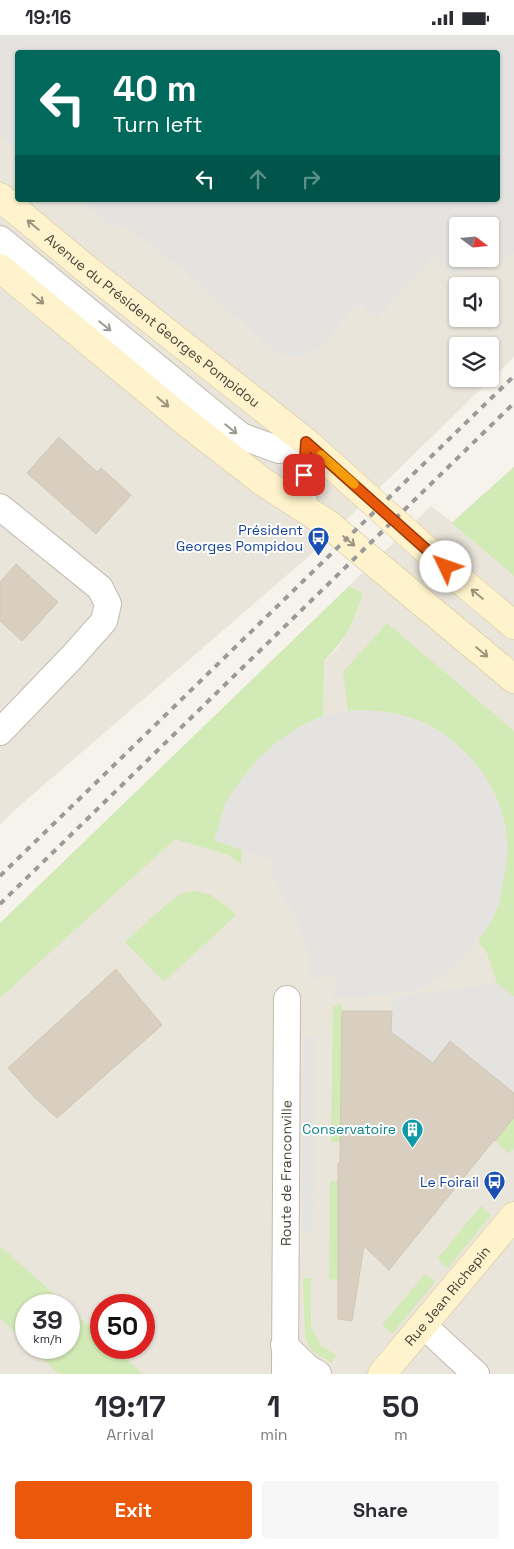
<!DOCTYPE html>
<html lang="en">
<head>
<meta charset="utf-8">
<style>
	body { margin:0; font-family:"Space Grotesk",sans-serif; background:#f7f7f7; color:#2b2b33; height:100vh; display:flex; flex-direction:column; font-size:19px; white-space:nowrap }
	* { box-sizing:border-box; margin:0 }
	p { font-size:16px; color:#7c7c81 }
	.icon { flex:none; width:28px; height:28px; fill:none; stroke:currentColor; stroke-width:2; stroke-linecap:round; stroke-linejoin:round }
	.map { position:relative; height:1339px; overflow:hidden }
	.details { display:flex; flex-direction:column; background:#fff; flex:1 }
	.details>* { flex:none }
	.guide { position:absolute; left:15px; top:15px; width:485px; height:152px; border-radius:5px; box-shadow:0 1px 4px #0004; background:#00695c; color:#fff; overflow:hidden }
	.needle { width:32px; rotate:106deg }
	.buttons { position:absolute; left:449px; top:182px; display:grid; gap:10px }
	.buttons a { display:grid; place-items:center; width:50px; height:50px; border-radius:5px; background:#fff; box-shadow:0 1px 4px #0004; font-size:25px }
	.speed { position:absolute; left:15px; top:1259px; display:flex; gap:10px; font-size:25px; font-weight:700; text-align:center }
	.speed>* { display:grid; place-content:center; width:65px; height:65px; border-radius:50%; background:#fff; box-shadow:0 1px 4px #0004; line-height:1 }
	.speed small { font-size:12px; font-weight:400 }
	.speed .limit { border:8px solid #d22; background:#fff; color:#111 }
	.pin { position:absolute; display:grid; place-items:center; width:42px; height:42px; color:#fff; margin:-21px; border-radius:10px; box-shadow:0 2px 8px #0006 }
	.me { position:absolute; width:55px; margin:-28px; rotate:312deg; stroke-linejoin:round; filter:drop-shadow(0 0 4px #0008) }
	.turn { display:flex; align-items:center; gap:18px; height:105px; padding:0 15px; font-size:22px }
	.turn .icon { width:65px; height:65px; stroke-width:2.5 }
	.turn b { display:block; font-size:35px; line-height:42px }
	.lanes { display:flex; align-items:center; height:48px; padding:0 15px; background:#0003; justify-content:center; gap:25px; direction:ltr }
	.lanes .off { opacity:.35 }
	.eta { display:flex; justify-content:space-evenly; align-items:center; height:85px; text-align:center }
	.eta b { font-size:30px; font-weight:700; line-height:35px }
	.button { display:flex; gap:10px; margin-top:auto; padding:10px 15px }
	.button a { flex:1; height:58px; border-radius:5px; background:#ea580c; color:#fff; font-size:20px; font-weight:700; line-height:58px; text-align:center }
	.button a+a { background:#f7f7f7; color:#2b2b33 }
	.status { display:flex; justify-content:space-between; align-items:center; height:35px; padding:0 25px; background:#fff; direction:ltr }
	.status svg { height:14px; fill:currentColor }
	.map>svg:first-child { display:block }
	.residential { fill:#eae5da; fill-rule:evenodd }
	.green { fill:#d2eab5 }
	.parking { fill:#e5e3e0; fill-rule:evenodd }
	.building { fill:#d8cfc1; stroke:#d3c7b4 }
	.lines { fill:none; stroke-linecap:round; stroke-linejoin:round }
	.street-casing { stroke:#c2bbae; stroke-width:28 }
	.secondary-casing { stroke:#d6c79b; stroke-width:29 }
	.street { stroke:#fff; stroke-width:26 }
	.secondary { stroke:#fff3cd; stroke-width:28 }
	.rail { stroke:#9a9a9a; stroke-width:4; stroke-dasharray:6 6; stroke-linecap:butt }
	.oneway { stroke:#9c937c }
	.oneway2 { stroke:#9c9892 }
	.route-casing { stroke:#983908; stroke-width:12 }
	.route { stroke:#ea580c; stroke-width:9 }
	.slow { stroke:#f59e0b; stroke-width:9 }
	.labels { text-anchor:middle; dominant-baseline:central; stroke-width:4; stroke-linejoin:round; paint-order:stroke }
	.street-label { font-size:14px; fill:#4b4439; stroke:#fff }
	.transit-label { font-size:14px; fill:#164399; stroke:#fff; text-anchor:end }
	.culture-label { font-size:14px; fill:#0d838f; stroke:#fff; text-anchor:end }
</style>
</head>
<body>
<div class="status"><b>19:16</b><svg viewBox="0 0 49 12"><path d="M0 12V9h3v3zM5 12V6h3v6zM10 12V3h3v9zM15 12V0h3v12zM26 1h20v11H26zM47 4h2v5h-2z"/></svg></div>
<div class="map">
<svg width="514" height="1339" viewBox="0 0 514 1339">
	<rect width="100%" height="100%" fill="#f6f3ec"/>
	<g class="residential">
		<path d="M0,0H514V322L308,522L16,774L0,790ZM18,18H498V165H18ZM458,191H490V224H458ZM458,251H490V284H458ZM458,311H490V344H458Z"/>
		<path d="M514,432V1339H0V937L337,614L346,599L357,578L363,558L349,551L431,471L452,487ZM26,1270H69V1312H26ZM101,1270H144V1312H101Z"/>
	</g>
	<g class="green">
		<path d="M514,432V541L452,488Z"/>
		<path d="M349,551L363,558C355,586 345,605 324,626L323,681C285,697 256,722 233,756L242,814L241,829L228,820L175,804L0,963V888Z"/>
		<path d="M387,588L514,696V962L497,948L487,918L478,906C496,882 499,869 503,840C505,832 507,825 507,817C510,768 477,719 436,694C410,678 378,674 348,676L343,637Z"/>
		<path d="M196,856L211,860L234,877L236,880L164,947L125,907L160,875L182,858Z"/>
		<path d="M342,969L340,1097L346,1107H331L333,971Z"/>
		<path d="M514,1082V1113L509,1119L495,1106Z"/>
		<path d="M330,1146H338V1245L329,1244Z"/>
		<path d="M481,1171L491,1180L448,1233L437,1224Z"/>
		<path d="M0,1211L66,1270H26V1308L0,1283Z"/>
		<path d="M425,1239L435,1247L392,1299L382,1290Z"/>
		<path d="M303,1243H311V1293L321,1311L336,1320L331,1328L311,1315L305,1302Z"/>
		<path d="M69,1273L101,1302V1312L113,1313L143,1339H59L31,1313L69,1312Z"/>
	</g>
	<g class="parking">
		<path d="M0,0H514V218L487,232L452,239L434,220L377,283L359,267L321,312L305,320L293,322L275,317L184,236L129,193L107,188L79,165H498V18H18L17,115L0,100ZM458,191H490V224H458Z"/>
		<path d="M360,675L387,677L425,689L447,702L467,720L484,740L501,775L506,804V831L499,870L487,893L457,929L443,940L419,954L406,957L365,962H333L337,940L311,944L305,907L296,883L274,846L271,825L214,805L226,767L233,756L257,725L277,707L297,693L323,681Z"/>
		<path d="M497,948L514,962V1058L451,1007L433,1028L391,997L393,962Z"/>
		<path d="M304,1003H315L313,1197H302Z"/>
	</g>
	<g class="building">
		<path d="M59,402L97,437L101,433L131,460L96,499L27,438Z"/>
		<path d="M16,529L58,567L22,606L0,586V547Z"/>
		<path d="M116,934L162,990L57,1083L35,1063L8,1033Z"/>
		<path d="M342,976H392L391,997L433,1028L450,1006L514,1058V1082L495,1106L494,1105L389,1235L364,1211L352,1286L338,1284V1128H340Z"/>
	</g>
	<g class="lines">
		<defs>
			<g id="street">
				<path d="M0,204L241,401L279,415L306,407L303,473"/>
				<path d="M0,472L100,553L108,569L104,586L73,621L0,697"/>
				<path d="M423,1290L476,1339"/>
				<path d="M284,1310L308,1333L318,1339"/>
				<path id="s1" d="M285,1339L287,964"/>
			</g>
			<g id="secondary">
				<path id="s2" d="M0,162L84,232L306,407L459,544L514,590"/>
				<path d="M0,233L187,388L249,436L263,447L328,489L514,644"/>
				<path id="s3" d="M382,1339L514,1181"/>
			</g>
		</defs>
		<use href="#street" class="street-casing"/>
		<use href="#secondary" class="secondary-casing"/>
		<use href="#street" class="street"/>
		<use href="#secondary" class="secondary"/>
		<g class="rail">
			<path d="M0,841L514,341"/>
			<path d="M0,869L514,368"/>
		</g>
	</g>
	<defs><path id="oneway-shaft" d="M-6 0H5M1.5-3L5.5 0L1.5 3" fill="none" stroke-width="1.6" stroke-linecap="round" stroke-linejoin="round" transform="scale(1.25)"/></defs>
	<g class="oneway">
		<use href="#oneway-shaft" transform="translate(33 190) rotate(-140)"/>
		<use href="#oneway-shaft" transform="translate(38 264) rotate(40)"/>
		<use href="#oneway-shaft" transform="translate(163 367) rotate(40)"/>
		<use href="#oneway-shaft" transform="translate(349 506) rotate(40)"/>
		<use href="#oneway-shaft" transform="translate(477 559) rotate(-140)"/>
		<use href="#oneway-shaft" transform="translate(482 617) rotate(40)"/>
	</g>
	<g class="oneway2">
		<use href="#oneway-shaft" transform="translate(105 291) rotate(39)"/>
		<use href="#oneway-shaft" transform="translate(231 394) rotate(39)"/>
	</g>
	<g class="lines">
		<defs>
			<path id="route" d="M304,440L306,407L446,532"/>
		</defs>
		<use href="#route" class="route-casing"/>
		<use href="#route" class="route"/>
		<path class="slow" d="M321,420L354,449"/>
	</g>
	<defs>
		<symbol id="bus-pin" viewBox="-11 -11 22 30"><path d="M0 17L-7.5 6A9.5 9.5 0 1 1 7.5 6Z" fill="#1a4fb4" stroke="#fff"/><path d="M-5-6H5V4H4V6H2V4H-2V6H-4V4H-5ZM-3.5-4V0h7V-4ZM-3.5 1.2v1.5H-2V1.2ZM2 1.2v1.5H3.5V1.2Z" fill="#fff"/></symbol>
		<symbol id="building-pin" viewBox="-11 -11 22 30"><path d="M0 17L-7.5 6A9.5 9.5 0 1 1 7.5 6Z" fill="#0f9aa8" stroke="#fff"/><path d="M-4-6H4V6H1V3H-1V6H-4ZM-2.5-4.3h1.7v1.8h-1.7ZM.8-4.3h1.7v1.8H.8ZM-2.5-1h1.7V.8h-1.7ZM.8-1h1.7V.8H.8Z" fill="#fff"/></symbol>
	</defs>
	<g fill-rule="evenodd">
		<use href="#bus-pin" x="306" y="490" width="25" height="34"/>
		<use href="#building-pin" x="400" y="1082" width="25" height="34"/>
		<use href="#bus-pin" x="482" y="1134" width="25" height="34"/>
	</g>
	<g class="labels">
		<g class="street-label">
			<text stroke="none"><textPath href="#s2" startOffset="196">Avenue du Président Georges Pompidou</textPath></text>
			<text stroke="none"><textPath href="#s1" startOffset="201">Route de Franconville</textPath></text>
			<text stroke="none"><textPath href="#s3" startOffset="102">Rue Jean Richepin</textPath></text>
		</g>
		<g class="transit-label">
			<text x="303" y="495">Président<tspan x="303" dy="16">Georges Pompidou</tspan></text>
			<text x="479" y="1147">Le Foirail</text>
		</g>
		<g class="culture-label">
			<text x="396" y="1094">Conservatoire</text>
		</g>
	</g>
</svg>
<div class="buttons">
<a><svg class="needle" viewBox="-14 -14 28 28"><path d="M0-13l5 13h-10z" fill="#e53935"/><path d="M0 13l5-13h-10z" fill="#7c7c81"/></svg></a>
<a><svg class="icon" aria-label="sound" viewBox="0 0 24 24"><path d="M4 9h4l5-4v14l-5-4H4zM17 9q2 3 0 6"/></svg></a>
<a><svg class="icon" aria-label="layers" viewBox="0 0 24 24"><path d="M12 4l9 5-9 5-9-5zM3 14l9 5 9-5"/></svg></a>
</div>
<div class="speed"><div>39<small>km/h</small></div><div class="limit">50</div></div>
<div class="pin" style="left:304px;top:440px;background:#d93025"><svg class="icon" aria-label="arrive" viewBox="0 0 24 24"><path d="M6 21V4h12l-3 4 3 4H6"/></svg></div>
<svg class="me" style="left:446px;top:532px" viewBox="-20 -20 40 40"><circle r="19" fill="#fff"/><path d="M0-13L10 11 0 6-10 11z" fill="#ea580c"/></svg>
<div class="guide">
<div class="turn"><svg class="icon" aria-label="left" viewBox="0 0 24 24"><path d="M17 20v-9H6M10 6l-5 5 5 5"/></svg><div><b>40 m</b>Turn left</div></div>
<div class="lanes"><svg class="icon" aria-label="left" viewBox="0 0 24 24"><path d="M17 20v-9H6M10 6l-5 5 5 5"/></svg><svg class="icon off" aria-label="ahead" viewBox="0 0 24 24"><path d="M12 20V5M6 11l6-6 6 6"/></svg><svg class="icon off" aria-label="right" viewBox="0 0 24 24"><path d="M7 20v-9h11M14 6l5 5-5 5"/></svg></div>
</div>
</div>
<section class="details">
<div class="eta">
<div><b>19:17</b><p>Arrival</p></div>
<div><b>1</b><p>min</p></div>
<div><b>50</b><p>m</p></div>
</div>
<div class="button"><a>Exit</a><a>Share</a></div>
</section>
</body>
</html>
